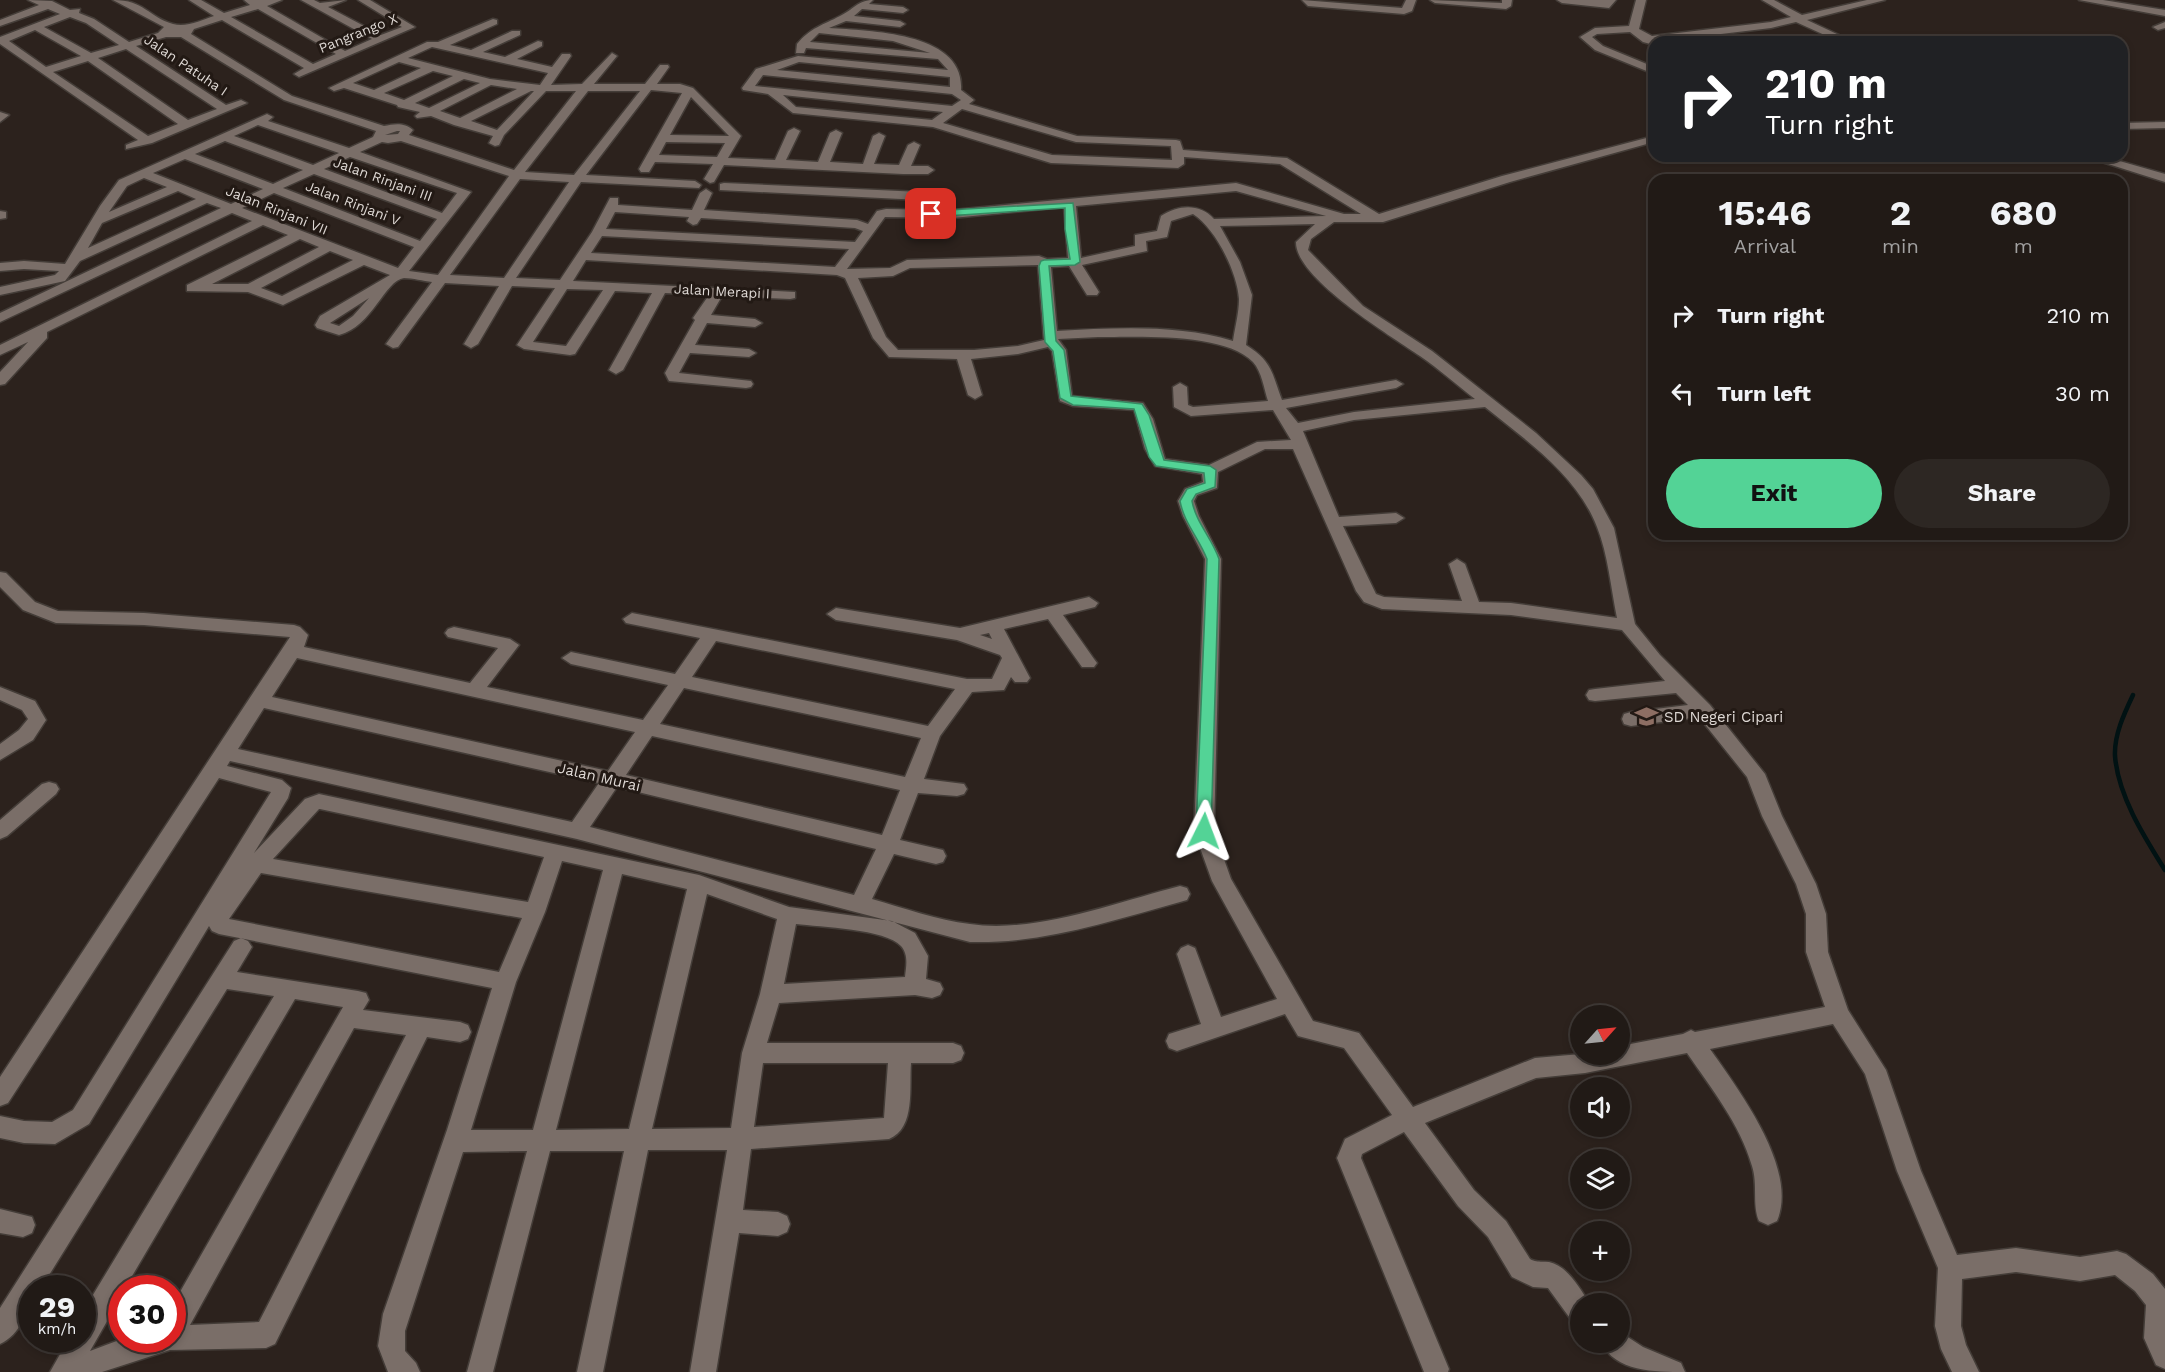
<!DOCTYPE html>
<html lang="en">
<head>
<meta charset="utf-8">
<style>
	body { margin:0; font-family:"Work Sans",sans-serif; background:#2d2723; color:#f1f3f6; height:100vh; display:flex; flex-direction:column; font-size:22px; white-space:nowrap }
	* { box-sizing:border-box; margin:0 }
	p { font-size:20px; color:#a2a1a1 }
	.icon { flex:none; width:33px; height:33px; fill:none; stroke:currentColor; stroke-width:2; stroke-linecap:round; stroke-linejoin:round }
	.map { position:relative; flex:1; overflow:hidden }
	.details { position:absolute; left:1648px; top:174px; width:480px; height:366px; display:flex; flex-direction:column; background:#211a16; border-radius:18px; box-shadow:0 3px 9px #0003,0 0 0 2px #3e3835 }
	.details>* { flex:none }
	.hud { position:absolute; left:1648px; top:36px; width:480px; height:126px; border-radius:18px; box-shadow:0 3px 9px #0003,0 0 0 2px #3e3835; background:#202124; color:#fff; overflow:hidden }
	.needle { width:39px; rotate:63deg }
	.controls { position:absolute; left:1570px; top:1005px; display:grid; gap:12px }
	.controls a { display:grid; place-items:center; width:60px; height:60px; border-radius:50%; background:#211a16; box-shadow:0 3px 9px #0003,0 0 0 2px #3e3835; font-size:30px }
	.speed { position:absolute; left:18px; top:1275px; display:flex; gap:12px; font-size:30px; font-weight:700; text-align:center }
	.speed>* { display:grid; place-content:center; width:78px; height:78px; border-radius:50%; background:#211a16; box-shadow:0 3px 9px #0003,0 0 0 2px #3e3835; line-height:1 }
	.speed small { font-size:15px; font-weight:400 }
	.speed .limit { border:9px solid #d22; background:#fff; color:#111 }
	.pin { position:absolute; display:grid; place-items:center; width:51px; height:51px; color:#fff; margin:-26px; border-radius:12px; box-shadow:0 3px 9px #0006 }
	.me { position:absolute; width:66px; margin:-33px; rotate:3deg; stroke-linejoin:round; filter:drop-shadow(0 0 4px #0008) }
	.turn { display:flex; align-items:center; gap:21px; height:126px; padding:0 18px; font-size:27px }
	.turn .icon { width:78px; height:78px; stroke-width:2.5 }
	.turn b { display:block; font-size:42px; line-height:51px }
	.eta { display:flex; justify-content:space-evenly; align-items:center; height:102px; text-align:center }
	.eta b { font-size:36px; font-weight:700; line-height:42px }
	.action { display:flex; gap:12px; margin-top:auto; padding:12px 18px }
	.action a { flex:1; height:69px; border-radius:36px; background:#53d396; color:#111; font-size:24px; font-weight:700; line-height:69px; text-align:center }
	.action a+a { background:#2d2723; color:#f1f3f6 }
	ul { padding:0; list-style:none }
	li { display:flex; align-items:center; gap:18px; height:78px; padding:0 18px }
	li div { flex:1 }
	li b { display:block; font-size:22px }
	li em { font-style:normal }
	.map>svg:first-child { display:block }
	.lines { fill:none; stroke-linecap:round; stroke-linejoin:round }
	.stream { stroke:#011213; stroke-width:4.5 }
	.minor-casing { stroke:#443d38; stroke-width:3 }
	.minor { fill:#7a6e68; fill-rule:evenodd }
	.route { fill:#53d396; stroke:#368962; stroke-width:1.5 }
	.labels { text-anchor:middle; dominant-baseline:central; stroke-width:6; stroke-linejoin:round; paint-order:stroke }
	.far-street-label { font-size:14px; fill:#ded8d4; stroke:#221914 }
	.poi-label { font-size:15px; fill:#ded8d4; stroke:#221914; text-anchor:start }
	.street-label { font-size:15px; fill:#ded8d4; stroke:#221914 }
</style>
</head>
<body>
<div class="map">
<svg width="2165" height="1372" viewBox="0 0 2165 1372">
	<rect width="100%" height="100%" fill="#2c221d"/>
	<g class="lines">
		<path class="stream" d="M2133,695C2124,714 2114,735 2115,756C2118,796 2145,838 2165,870"/>
		<defs>
			<g id="minor">
				<path d="M28,0L52,1L70,10L80,9L79,13L94,19L129,42L158,33L164,27L113,0C145,0 148,17 173,24C186,28 202,20 214,16L189,0H201L224,13L250,5L244,0H282L267,6L345,51L372,39L301,0H314L320,3L346,0L328,7L381,35L402,27L358,0H370L415,27L299,77L294,74L304,68L222,20L194,29L191,34L292,96L384,126C394,124 404,122 413,130L409,135L514,170L576,91H546L504,135L499,145L495,146L489,143L493,136L454,125L431,116L417,118L415,116L420,112L398,107L397,105L344,88L334,91L329,88L427,42H438L493,19L497,20V24L450,45L471,50L512,31H520V35L483,52L505,57L538,41L542,42V46L517,59L552,67L562,54H570L571,56L551,85L582,84L612,53L617,56L594,84H645L660,65H668L669,67L657,84H680L693,88L741,136L728,158L775,160L788,131L794,128L800,131L786,160L818,162L830,133L836,130L842,133L830,162L863,164L873,136L879,133L885,136L874,164L899,165L908,145L914,142L920,145L911,166H928L934,170L928,174H903L724,165L714,182L710,183L704,179L713,164L655,162L649,172H641L639,169L682,93L651,90L586,175L695,181L701,185L699,188L581,182L516,278L560,280L592,232L610,198H618V205L692,210L700,193L706,189L712,193L704,210L857,220L868,224L877,211L886,209L953,210L1236,183L1344,214H1361L1280,164L1184,157V164L1178,168L1051,163L933,127L793,113L768,94L743,90L742,88L756,69L798,56L948,70L938,59L806,48L804,53H796L797,44C810,28 823,25 840,16C853,10 858,0 873,0L869,4L903,7L908,10L903,13L862,9L854,16L900,21L905,24L900,27L846,21L829,28C870,31 965,32 961,90L974,100L969,104L1077,136L1176,140L1180,141L1183,150L1287,158L1379,214L1502,176L1654,136V142L1510,182L1383,222H1334L1311,239L1308,250L1363,306L1432,351L1536,433L1581,475L1593,489L1614,528L1635,624L1660,655L1710,705L1765,774L1782,816L1816,884L1826,914L1828,952L1848,1010L1886,1070L1921,1171L1957,1255L2016,1248L2080,1257L2117,1251L2126,1254L2153,1274L2165,1289V1369L2156,1365L2144,1338L2146,1305L2135,1291L2115,1275L2080,1281L2016,1272L1962,1279L1961,1326L1966,1345L1979,1372H1952L1941,1349L1935,1326L1938,1268L1897,1171L1865,1074L1833,1024L1710,1049C1738,1089 1799,1169 1777,1221L1768,1225L1759,1221C1752,1205 1758,1184 1752,1166C1740,1124 1711,1088 1687,1053L1585,1073L1536,1078L1425,1123L1474,1190L1506,1221L1530,1259C1537,1263 1541,1261 1549,1262C1568,1266 1580,1289 1590,1304H1581V1325L1572,1321L1548,1288L1533,1287L1512,1277L1488,1237L1458,1206L1404,1132L1362,1154L1361,1158L1449,1369L1448,1372H1424L1337,1158L1345,1139L1392,1115L1344,1048L1298,1036L1285,1014L1177,1051L1169,1048L1166,1041L1169,1034L1201,1024L1177,954L1181,948L1188,945L1195,948L1221,1017L1277,999L1212,881L1194,831L1205,559L1183,516L1178,501L1185,489L1203,482L1202,474L1155,466L1145,449L1134,410L1073,406L1060,401L1052,351L1048,347L1018,354L971,359L982,395L975,399L968,395L957,359L889,357L873,338L845,278L837,275L586,260L573,281L795,292V298L790,299L722,296L711,315L755,319L762,323L755,327L707,323L695,345L749,349L756,353L749,357L690,353L679,373L751,381L753,384L751,387L746,388L669,381L665,373L695,320L693,318L709,295L665,293L623,370L616,374L609,370L652,293L615,291L575,354L570,355L524,349L517,345L555,288L512,286L478,344L471,348L464,344L499,286L445,283L398,347L393,348L386,344L432,282C423,281 413,278 404,278C385,280 372,327 339,335L317,328L315,325L320,316L390,275L364,265L283,305L248,292L187,291V285L288,235L263,225L47,332V338L5,384L0,385V372L28,342L0,355V345L252,221L232,213L0,322V313L221,208L207,203L80,261L65,281L0,295V287L55,275L59,271L24,269L0,271V263L24,261L65,264L100,206L119,180L267,114L273,117L268,121L349,148L373,137L376,131L284,100L181,37H166L136,46L226,105L241,100L247,103L152,143L126,149V145L138,140L0,44V37L60,14L48,9L0,26V20L39,5ZM258,9L336,54L313,64L231,17ZM70,17L86,23L119,45L91,53L44,27ZM35,30L81,56L46,67L9,41ZM819,33L893,41L930,53L810,42ZM432,47L548,73L540,85L490,79L408,58ZM126,49L217,109L188,120L98,58ZM88,61L178,124L148,136L53,72ZM399,62L421,68L374,90L353,83ZM799,62L950,77V87L777,70ZM433,71L453,76L404,100L384,93ZM763,75L952,94L961,100L952,106L755,86ZM464,79L480,83L429,108L415,103ZM491,85L517,89L460,118L440,111ZM531,91H534L497,130L471,121ZM588,91H640L574,175L525,172ZM783,95L943,112L932,120L796,107ZM691,97L729,136L670,135ZM962,109L1076,142L1171,146L1172,160L1052,155L943,123ZM258,125L339,153L313,165L234,136ZM397,131H400L398,134L385,135ZM225,141L303,170L273,184L195,154ZM401,141L509,176L438,275L409,271L471,192L360,152L382,142L388,143ZM666,142L725,143L717,157L659,155ZM350,157L457,193L442,213L324,169ZM185,159L263,189L231,204L153,173ZM314,174L437,219L420,241L283,188ZM144,178L167,187L109,212L127,186ZM520,179L569,182L504,278L450,275ZM178,191L196,199L88,248L102,223ZM1236,191L1326,216L1214,219C1199,203 1179,205 1161,216L1157,231L1135,235V246L1081,258L1076,206ZM274,193L414,247L398,268L242,208ZM1064,207L1068,258L1047,259L1039,256L907,260L890,268L847,269L885,217L953,218ZM615,212L689,217L687,221L693,225L697,224L701,218L855,228L863,231L855,242L606,229ZM1193,214C1215,228 1237,271 1239,299C1239,313 1235,327 1233,341C1177,324 1114,328 1057,331L1051,267L1069,266L1087,295H1097L1099,292L1082,265L1147,251L1146,241L1167,237L1171,221ZM1315,224L1296,242C1295,278 1391,336 1420,356C1439,369 1457,385 1475,399L1354,412L1298,423L1286,408L1396,388L1403,384L1396,380L1282,400C1272,373 1272,361 1246,345L1252,295L1240,262L1220,226ZM602,236L849,249L835,267L591,253ZM300,239L319,247L248,284H212ZM330,251L353,260L282,296L261,288ZM1038,265L1044,340L1018,346L974,350H898L886,337L858,278L893,276L910,268ZM567,289L603,290L566,346L533,342ZM369,298L353,316L339,326L330,323ZM1098,337C1137,337 1224,332 1253,362C1262,372 1264,389 1268,401L1193,407L1188,405L1187,387L1180,383L1173,387L1174,407L1191,416L1273,410L1291,440L1257,442L1209,465L1165,459L1153,419L1143,403L1072,396L1066,350L1058,339ZM1485,407C1527,441 1577,475 1597,527C1608,554 1611,589 1617,618L1511,603L1479,602L1465,564L1457,559L1449,564L1462,601L1384,597L1376,594L1343,526L1396,523L1404,518L1396,513L1339,517L1303,431L1354,420ZM1265,449H1293L1356,591L1364,602L1382,609L1511,615L1622,630L1665,681L1595,689L1589,690L1586,695L1589,700L1595,701L1676,693L1688,705L1631,712L1624,714L1622,719L1624,724L1631,726L1699,717L1747,777L1762,816L1796,884L1806,914V952L1825,1007L1695,1032L1691,1030L1683,1034L1620,1046V1054H1581L1535,1058L1413,1107L1359,1033L1313,1021L1231,879L1214,831L1221,559L1199,516L1194,501L1197,495L1217,488L1218,472Z"/>
				<path d="M1302,0L1402,8L1406,0H1416L1412,11L1404,14L1308,6Z"/>
				<path d="M1430,0L1502,3V0H1512L1511,6L1506,9L1435,3Z"/>
				<path d="M1557,0H1616L1609,8L1562,3Z"/>
				<path d="M1636,0H1646L1639,29L1652,36L1771,22L1791,17L1762,0H1774L1802,15L1867,0H1885L1807,20L1854,42H1840L1796,22L1771,28L1654,42V45L1643,42L1630,32L1597,34L1592,37L1603,46L1654,67V74L1595,50L1580,37L1595,28L1629,26Z"/>
				<path d="M2079,0H2103L2165,10V16Z"/>
				<path d="M2165,22V28L2158,30L2153,27Z"/>
				<path d="M0,112L9,115L0,122Z"/>
				<path d="M2165,122V128L2122,129V123Z"/>
				<path d="M2083,156H2102L2165,174V182Z"/>
				<path d="M724,183L921,192L927,196L921,200L720,190V184Z"/>
				<path d="M0,211L6,212V218L0,219Z"/>
				<path d="M0,572L6,573L35,602L58,611L144,613L294,625L300,627L308,635L304,647L470,683L498,648L448,637L445,633L448,629L454,627L510,639L519,645L487,687L643,720L668,685L571,664L562,658L571,652L675,674L700,638L626,623L623,619L632,613L967,679H992L1002,658L1000,655L957,640L836,620L827,614L836,608L960,628L1089,597L1098,603L1095,607L1063,615L1094,659L1097,663L1094,667H1082L1048,619L1004,629L1030,678L1027,682H1015L1011,677L1004,690L972,692L940,736L924,779L964,784L967,789L964,794L957,796L918,793L900,840L943,850L946,856L943,862L936,864L894,854L872,899C904,908 937,920 970,924C1035,934 1117,902 1180,886L1187,888L1190,894L1187,900L1180,902C1111,921 1043,944 970,942L577,839L230,761L227,766L282,780L291,788L288,798L254,853L305,799L319,794L699,875L789,907L892,921L915,933L928,956L926,979L940,983L943,989L940,995L932,998L915,995L779,1003L767,1043H953L961,1046L964,1053L961,1060L953,1063H911C909,1087 916,1128 889,1139L751,1149L743,1210L778,1212L787,1216L790,1224L787,1232L778,1236L739,1233L716,1372H690L727,1150H648L603,1372H577L624,1151H550L493,1372H467L527,1151L463,1152L405,1331V1351L416,1363L420,1372H388L378,1346L383,1314L447,1130L492,988L219,934L212,931L209,926L89,1124L55,1144L24,1143L0,1138V1116L24,1121L52,1122L73,1110L271,792L219,778L8,1103L0,1106V1077L290,637L144,625L56,623L23,610L0,587ZM989,633L992,639L980,635ZM716,641L955,689L928,726L692,677ZM297,658L635,732L608,771L272,697ZM684,688L921,738L905,777L660,724ZM264,708L599,783L572,822L238,749ZM652,736L900,790L882,835L626,775ZM617,787L876,849L854,895L590,827ZM319,809H320L544,857L528,902L273,859ZM562,861L603,870L533,1130H471L516,982L545,912ZM261,873L522,918L499,972L229,919ZM622,874L687,889L629,1129L556,1130ZM707,894L777,919L760,994L742,1053L731,1128L652,1129ZM796,924C820,927 886,929 901,946C909,955 906,967 905,977L784,984ZM763,1063H888L884,1118L754,1127Z"/>
				<path d="M0,687L35,701L46,720L33,740L0,760V744L19,730L28,719L22,710L0,700Z"/>
				<path d="M49,782L56,784L59,789L56,794L7,836L0,839V820L42,784Z"/>
				<path d="M241,938L248,941L252,947L237,972L358,991L366,993L369,1000L363,1010L460,1022L468,1025L471,1032L468,1039L460,1042L427,1037L275,1344L266,1348L170,1350L102,1372H50L68,1340H82V1313L274,996L227,989L41,1288H32C32,1308 19,1336 0,1344V1308L234,941ZM295,999L343,1007L172,1306V1340L122,1339L90,1351L122,1295V1288H125ZM354,1028L406,1035L259,1322L190,1325Z"/>
				<path d="M0,1209L32,1217L35,1225L32,1233L23,1237L0,1233Z"/>
				<path d="M1620,1332L1643,1347L1681,1363L1685,1372C1655,1372 1615,1372 1601,1342H1620Z"/>
			</g>
		</defs>
		<use href="#minor" class="minor-casing"/>
		<use href="#minor" class="minor"/>
	</g>
	<path class="route" d="M1073,203L1080,262L1075,265L1049,266L1056,341L1064,350L1071,396L1142,404L1149,415L1164,460L1210,466L1216,470L1215,487L1196,494L1192,501C1196,523 1212,538 1219,559L1211,831L1204,837L1196,831L1207,559C1199,538 1184,523 1180,501L1187,489L1205,483L1204,473L1156,466L1149,457L1134,409L1073,405L1060,398L1053,351L1045,342L1039,266L1041,261L1044,260L1070,259L1065,229V208L931,217L926,214L931,211Z"/>
	<defs>
		<symbol id="school-bare" viewBox="-9 -9 18 18"><path d="M0-5L7-2L0 1L-7-2ZM-4 1L0 2.5L4 1V4Q0 6-4 4Z" fill="#8d6e63" stroke="#221914" stroke-width="2.5" paint-order="stroke"/></symbol>
	</defs>
	<g fill-rule="evenodd">
		<use href="#school-bare" x="1630" y="700" width="33" height="33"/>
	</g>
	<g class="labels">
		<g class="far-street-label">
			<text transform="translate(358 33) rotate(-22)">Pangrango X</text>
			<text transform="translate(186 65) rotate(34)">Jalan Patuha I</text>
			<text transform="translate(383 179) rotate(20)">Jalan Rinjani III</text>
			<text transform="translate(353 203) rotate(21)">Jalan Rinjani V</text>
			<text transform="translate(277 210) rotate(22)">Jalan Rinjani VII</text>
			<text transform="translate(722 291) rotate(3)">Jalan Merapi I</text>
		</g>
		<g class="poi-label">
			<text x="1664" y="717">SD Negeri Cipari</text>
		</g>
		<g class="street-label">
			<text transform="translate(599 777) rotate(13)">Jalan Murai</text>
		</g>
	</g>
</svg>
<div class="controls">
<a><svg class="needle" viewBox="-14 -14 28 28"><path d="M0-13l5 13h-10z" fill="#e53935"/><path d="M0 13l5-13h-10z" fill="#a2a1a1"/></svg></a>
<a><svg class="icon" aria-label="sound" viewBox="0 0 24 24"><path d="M4 9h4l5-4v14l-5-4H4zM17 9q2 3 0 6"/></svg></a>
<a><svg class="icon" aria-label="layers" viewBox="0 0 24 24"><path d="M12 4l9 5-9 5-9-5zM3 14l9 5 9-5"/></svg></a>
<a>+</a>
<a>−</a>
</div>
<div class="speed"><div>29<small>km/h</small></div><div class="limit">30</div></div>
<div class="pin" style="left:931px;top:214px;background:#d93025"><svg class="icon" aria-label="arrive" viewBox="0 0 24 24"><path d="M6 21V4h12l-3 4 3 4H6"/></svg></div>
<svg class="me" style="left:1204px;top:831px" viewBox="-20 -20 40 40"><path d="M0-17L14 15 0 8-14 15z" fill="#53d396" stroke="#fff" stroke-width="4"/></svg>
<div class="hud">
<div class="turn"><svg class="icon" aria-label="right" viewBox="0 0 24 24"><path d="M7 20v-9h11M14 6l5 5-5 5"/></svg><div><b>210 m</b>Turn right</div></div>
</div>
<section class="details">
<div class="eta">
<div><b>15:46</b><p>Arrival</p></div>
<div><b>2</b><p>min</p></div>
<div><b>680</b><p>m</p></div>
</div>
<ul>
<li><svg class="icon" aria-label="right" viewBox="0 0 24 24"><path d="M7 20v-9h11M14 6l5 5-5 5"/></svg><div><b>Turn right</b></div><em>210 m</em></li>
<li><svg class="icon" aria-label="left" viewBox="0 0 24 24"><path d="M17 20v-9H6M10 6l-5 5 5 5"/></svg><div><b>Turn left</b></div><em>30 m</em></li>
</ul>
<div class="action"><a>Exit</a><a>Share</a></div>
</section>
</div>
</body>
</html>
